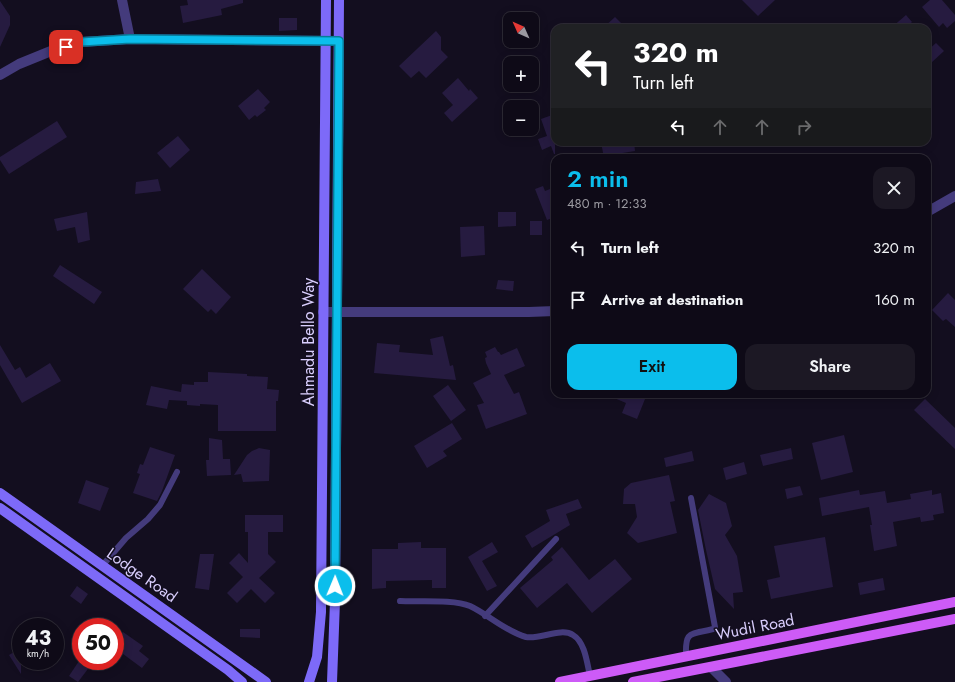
<!DOCTYPE html>
<html lang="en">
<head>
<meta charset="utf-8">
<style>
	body { margin:0; font-family:Jost,sans-serif; background:#1c1824; color:#f1f3f6; height:100vh; display:flex; flex-direction:column; font-size:15px; white-space:nowrap }
	* { box-sizing:border-box; margin:0 }
	p { font-size:13px; color:#9b9aa1 }
	.icon { flex:none; width:22px; height:22px; fill:none; stroke:currentColor; stroke-width:2; stroke-linecap:round; stroke-linejoin:round }
	.map { position:relative; flex:1; overflow:hidden }
	.drawer { position:absolute; left:551px; top:154px; width:380px; height:244px; display:flex; flex-direction:column; background:#0e0a17; border-radius:12px; box-shadow:0 2px 10px #0003,0 0 0 1px #2e2b36 }
	.drawer>* { flex:none }
	.banner { position:absolute; left:551px; top:24px; width:380px; height:122px; border-radius:12px; box-shadow:0 2px 10px #0003,0 0 0 1px #2e2b36; background:#202124; color:#fff; overflow:hidden }
	.needle { width:26px; rotate:315deg }
	.buttons { position:absolute; left:503px; top:12px; display:grid; gap:8px }
	.buttons a { display:grid; place-items:center; width:36px; height:36px; border-radius:8px; background:#0e0a17; box-shadow:0 2px 10px #0003,0 0 0 1px #2e2b36; font-size:20px }
	.speed { position:absolute; left:12px; top:618px; display:flex; gap:8px; font-size:20px; font-weight:700; text-align:center }
	.speed>* { display:grid; place-content:center; width:52px; height:52px; border-radius:50%; background:#0e0a17; box-shadow:0 2px 10px #0003,0 0 0 1px #2e2b36; line-height:1 }
	.speed small { font-size:10px; font-weight:400 }
	.speed .limit { border:6px solid #d22; background:#fff; color:#111 }
	.pin { position:absolute; display:grid; place-items:center; width:34px; height:34px; color:#fff; margin:-17px; border-radius:8px; box-shadow:0 2px 6px #0006 }
	.me { position:absolute; width:44px; margin:-22px; rotate:1deg; stroke-linejoin:round; filter:drop-shadow(0 0 3px #0008) }
	.turn { display:flex; align-items:center; gap:14px; height:84px; padding:0 16px; font-size:18px }
	.turn .icon { width:52px; height:52px; stroke-width:2.5 }
	.turn b { display:block; font-size:28px; line-height:34px }
	.lanes { display:flex; align-items:center; height:38px; padding:0 16px; background:#0003; justify-content:center; gap:20px; direction:ltr }
	.lanes .off { opacity:.35 }
	.round { display:grid; place-items:center; flex:none; width:42px; height:42px; border-radius:12px; background:#1c1824 }
	.summary { display:flex; align-items:center; justify-content:space-between; height:68px; padding:0 16px }
	h1 { font-size:24px; font-weight:600; line-height:30px; color:#0bbeec }
	.primary-button { display:flex; gap:8px; margin-top:auto; padding:8px 16px }
	.primary-button a { flex:1; height:46px; border-radius:12px; background:#0bbeec; color:#111; font-size:16px; font-weight:600; line-height:46px; text-align:center }
	.primary-button a+a { background:#1c1824; color:#f1f3f6 }
	ul { padding:0; list-style:none }
	li { display:flex; align-items:center; gap:12px; height:52px; padding:0 16px }
	li div { flex:1 }
	li b { display:block; font-size:15px }
	li em { font-style:normal }
	.map>svg:first-child { display:block }
	.building { fill:#261b40 }
	.lines { fill:none; stroke-linecap:round; stroke-linejoin:round }
	.lane { stroke:#443b7c; stroke-width:6 }
	.street { stroke:#443b7c; stroke-width:10 }
	.secondary { stroke:#7d6af8; stroke-width:10 }
	.primary { stroke:#cd5bf7; stroke-width:10 }
	.route-casing { stroke:#077c99; stroke-width:10 }
	.route { stroke:#0bbeec; stroke-width:7 }
	.labels { text-anchor:middle; dominant-baseline:central; stroke-width:3; stroke-linejoin:round; paint-order:stroke }
	.street-label { font-size:16px; fill:#d9cefd; stroke:#130e1f }
</style>
</head>
<body>
<div class="map">
<svg width="955" height="682" viewBox="0 0 955 682">
	<rect width="100%" height="100%" fill="#130e1f"/>
	<g class="building">
		<path d="M187,0H243V3L221,9L222,15L183,23L180,6L188,5Z"/>
		<path d="M742,0H775L758,16Z"/>
		<path d="M930,0H942L955,15V21L947,28L943,23L939,27L922,7Z"/>
		<path d="M0,1L10,16V25L0,47Z"/>
		<path d="M906,15L912,22L905,28H891Z"/>
		<path d="M615,17L626,28H603Z"/>
		<path d="M279,18H297V30L279,31Z"/>
		<path d="M436,31L441,37V50L448,57L426,78L419,71L411,78L399,66Z"/>
		<path d="M936,43L944,51L931,63L927,59V51Z"/>
		<path d="M458,78L469,91L470,89L478,98L452,122L444,113L453,105L442,93Z"/>
		<path d="M258,89L270,102L264,108L266,110L257,117L255,115L249,120L238,106Z"/>
		<path d="M555,114V154H554L551,146L542,150L538,139L547,136L541,119Z"/>
		<path d="M57,121L67,137L9,174L0,160V157Z"/>
		<path d="M178,136L190,150L170,168L157,153Z"/>
		<path d="M601,142H634L635,151L616,154V157L604,158Z"/>
		<path d="M158,179L161,191L135,194L136,182Z"/>
		<path d="M543,186L545,191L555,187V210L552,211L555,217L547,220L535,189Z"/>
		<path d="M87,212L90,240L78,243L75,227L57,231L54,219Z"/>
		<path d="M498,212H516V226L498,227Z"/>
		<rect x="530" y="221" width="12" height="14"/>
		<path d="M484,226L485,255L461,257L460,227Z"/>
		<path d="M60,265L102,292L94,304L53,276Z"/>
		<path d="M202,269L231,297L216,314L211,309L208,312L183,289Z"/>
		<path d="M498,280L514,281L513,291L496,289Z"/>
		<path d="M948,293L955,300V327L946,319L943,321L932,310Z"/>
		<path d="M443,336L450,366L453,365L456,380L374,373L377,343L400,345L399,352L433,355L430,339Z"/>
		<path d="M0,345L15,370L20,367L26,378L50,363L61,381L22,403L0,365Z"/>
		<path d="M495,347L498,352H499L501,355L517,348L525,366L504,375L514,394L519,392L527,414L486,429L477,405L484,403L473,383L491,374L486,363L485,358L487,357L485,352Z"/>
		<path d="M208,372L247,374V376L268,377L267,389L279,390L278,401H276V431H218V405L200,404V406L187,405V401L169,400L167,409L146,405L151,386L181,392L182,384L194,385V382H208Z"/>
		<path d="M448,385L466,410L451,421L433,396Z"/>
		<path d="M605,394H647L637,419L622,413L626,403Z"/>
		<path d="M925,399L955,428V449L914,410Z"/>
		<path d="M452,423L462,439L443,451L447,456L427,468L414,446Z"/>
		<path d="M844,435L853,472L821,480L812,443Z"/>
		<path d="M209,438L222,440L223,459H230L231,475L207,476L206,460H209Z"/>
		<path d="M150,447L175,455L162,491L157,501L133,493L140,474L137,473L140,464L143,465Z"/>
		<path d="M259,448L270,450L269,481L243,482L241,474L234,475L247,455L252,451Z"/>
		<path d="M791,448L793,459L763,466L760,455Z"/>
		<path d="M692,451L694,461L666,467L664,458Z"/>
		<path d="M744,462L747,474L726,480L723,468Z"/>
		<path d="M669,475L675,501L670,502L677,533L638,543L627,533L637,517L635,504H623L624,489L631,483Z"/>
		<path d="M86,480L109,488L100,511L78,503Z"/>
		<path d="M800,486L803,495L787,499L785,489Z"/>
		<path d="M859,490L860,495L885,491L887,503L911,499L910,494L932,490V495L941,493L944,513L933,515L934,520L921,522L920,517L893,522L897,546L874,551L870,525H872L869,507L822,516L819,498Z"/>
		<path d="M709,494L726,503L732,526L725,535L737,556L743,592L733,593L734,609L715,589L706,550L698,510Z"/>
		<path d="M578,499L582,508L566,514L570,525L532,548L525,536L550,521L546,510Z"/>
		<path d="M245,515H283V532H268V554L276,562L259,578L275,593L265,603L251,589L237,603L227,593L243,577L229,563L239,553L248,563V532H245Z"/>
		<path d="M825,537L833,587L771,599L767,580L780,577L774,546Z"/>
		<path d="M421,542V548H446V588H432V580L386,581V588L372,589V549H398V543Z"/>
		<path d="M492,542L498,552L482,561L497,586L487,591L468,557Z"/>
		<path d="M562,547L589,580L615,559L632,579L592,613L567,583L537,608L520,588L553,560L551,557Z"/>
		<path d="M200,554H214L209,590L195,588Z"/>
		<path d="M883,578L885,590L860,595L858,583Z"/>
		<path d="M77,586L88,594L81,604L70,596Z"/>
		<path d="M240,629H260V638L240,637Z"/>
		<path d="M123,632L143,646L139,651L149,659L142,668L115,648V643Z"/>
		<path d="M21,648V674L9,655Z"/>
		<path d="M79,661H94L78,682L69,676Z"/>
	</g>
	<g class="lines">
		<g class="lane">
			<path d="M102,566L126,538L148,519L160,505L177,472"/>
			<path d="M400,601C419,602 454,599 470,606C489,615 505,631 526,637C539,640 561,627 573,635C585,642 587,663 590,676"/>
			<path d="M485,616L556,539"/>
			<path d="M686,656C685,630 690,635 713,629L715,627L691,498"/>
		</g>
		<g class="street">
			<path d="M122,0L130,39"/>
			<path d="M0,75L19,64L51,51L81,42L130,39L339,41"/>
			<path d="M927,212L955,196"/>
			<path d="M323,312H529L555,311"/>
			<path d="M711,667L726,682"/>
		</g>
		<g class="secondary">
			<path d="M0,493L266,682"/>
			<path d="M0,508L228,670L242,682"/>
			<path d="M309,682L317,657L321,612L326,0"/>
			<path d="M332,682L335,601L339,0"/>
		</g>
		<g class="primary">
			<path d="M560,682L955,602"/>
			<path d="M633,682L955,619"/>
		</g>
	</g>
	<g class="lines">
		<defs>
			<path id="route" d="M66,47L81,42L130,39L339,41L335,586"/>
		</defs>
		<use href="#route" class="route-casing"/>
		<use href="#route" class="route"/>
	</g>
	<g class="labels">
		<g class="street-label">
			<text transform="translate(308 342) rotate(-90)">Ahmadu Bello Way</text>
			<text transform="translate(142 575) rotate(35)">Lodge Road</text>
			<text transform="translate(755 627) rotate(-11)">Wudil Road</text>
		</g>
	</g>
</svg>
<div class="buttons">
<a><svg class="needle" viewBox="-14 -14 28 28"><path d="M0-13l5 13h-10z" fill="#e53935"/><path d="M0 13l5-13h-10z" fill="#9b9aa1"/></svg></a>
<a>+</a>
<a>−</a>
</div>
<div class="speed"><div>43<small>km/h</small></div><div class="limit">50</div></div>
<div class="pin" style="left:66px;top:47px;background:#d93025"><svg class="icon" aria-label="arrive" viewBox="0 0 24 24"><path d="M6 21V4h12l-3 4 3 4H6"/></svg></div>
<svg class="me" style="left:335px;top:586px" viewBox="-20 -20 40 40"><circle r="17" fill="#0bbeec" stroke="#fff" stroke-width="3"/><path d="M0-11L8 9 0 5-8 9z" fill="#fff"/></svg>
<div class="banner">
<div class="turn"><svg class="icon" aria-label="left" viewBox="0 0 24 24"><path d="M17 20v-9H6M10 6l-5 5 5 5"/></svg><div><b>320 m</b>Turn left</div></div>
<div class="lanes"><svg class="icon" aria-label="left" viewBox="0 0 24 24"><path d="M17 20v-9H6M10 6l-5 5 5 5"/></svg><svg class="icon off" aria-label="ahead" viewBox="0 0 24 24"><path d="M12 20V5M6 11l6-6 6 6"/></svg><svg class="icon off" aria-label="ahead" viewBox="0 0 24 24"><path d="M12 20V5M6 11l6-6 6 6"/></svg><svg class="icon off" aria-label="right" viewBox="0 0 24 24"><path d="M7 20v-9h11M14 6l5 5-5 5"/></svg></div>
</div>
<section class="drawer">
<div class="summary"><div><h1>2 min</h1><p>480 m · 12:33</p></div><a class="round"><svg class="icon" aria-label="close" viewBox="0 0 24 24"><path d="M6 6l12 12M18 6L6 18"/></svg></a></div>
<ul>
<li><svg class="icon" aria-label="left" viewBox="0 0 24 24"><path d="M17 20v-9H6M10 6l-5 5 5 5"/></svg><div><b>Turn left</b></div><em>320 m</em></li>
<li><svg class="icon" aria-label="arrive" viewBox="0 0 24 24"><path d="M6 21V4h12l-3 4 3 4H6"/></svg><div><b>Arrive at destination</b></div><em>160 m</em></li>
</ul>
<div class="primary-button"><a>Exit</a><a>Share</a></div>
</section>
</div>
</body>
</html>
